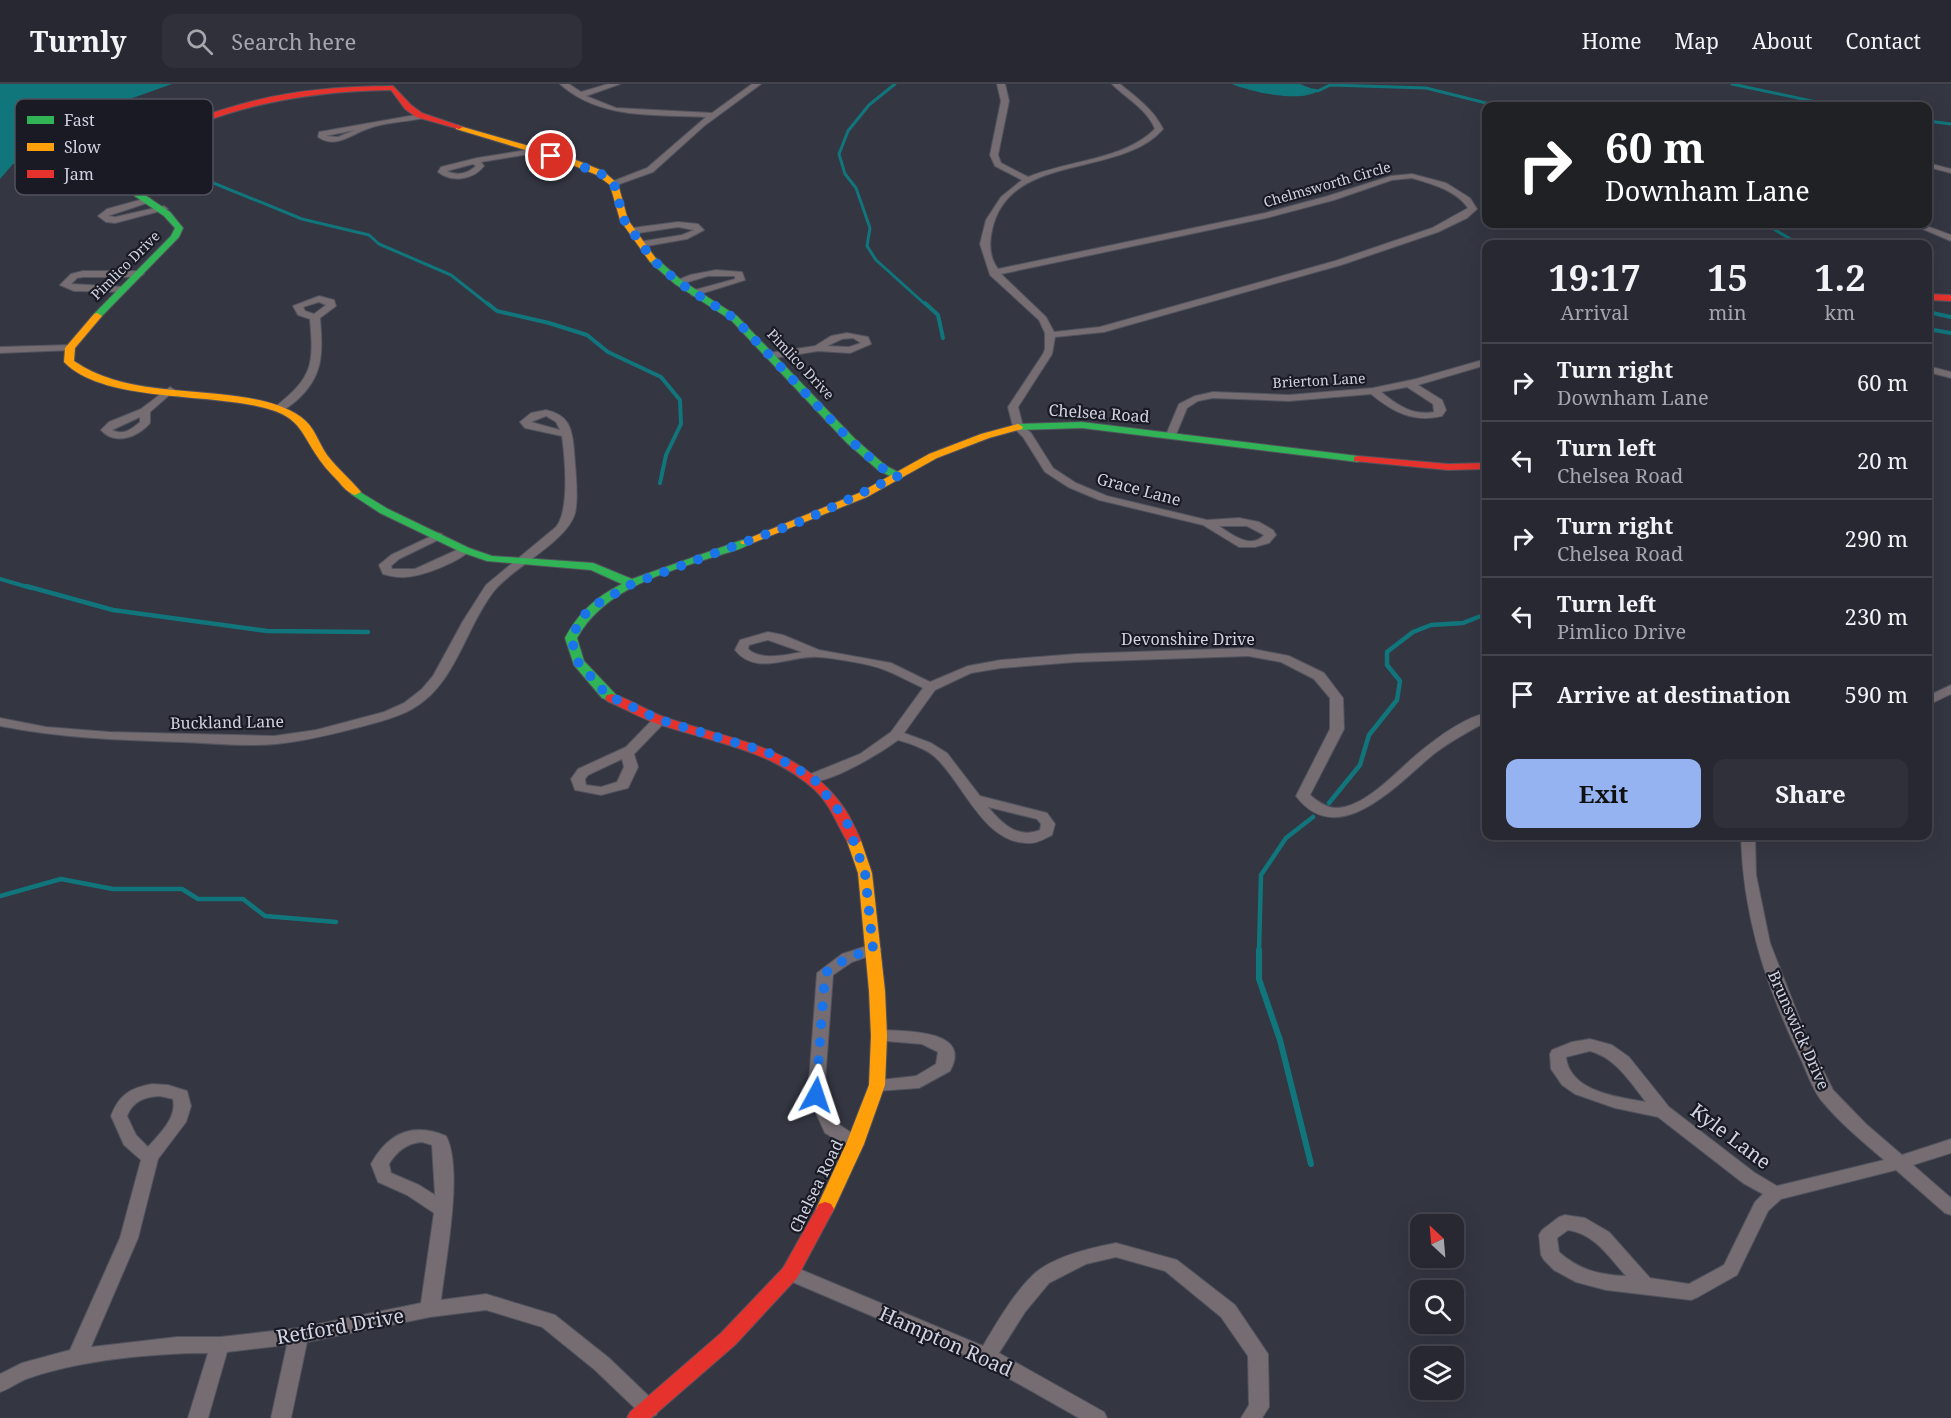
<!DOCTYPE html>
<html lang="en">
<head>
<meta charset="utf-8">
<style>
	body { margin:0; font-family:"Noto Serif",serif; background:#2f303a; color:#f1f3f6; height:100vh; display:flex; flex-direction:column; font-size:22px; white-space:nowrap }
	* { box-sizing:border-box; margin:0 }
	p { font-size:20px; color:#a4a6ac }
	.icon { flex:none; width:33px; height:33px; fill:none; stroke:currentColor; stroke-width:2; stroke-linecap:round; stroke-linejoin:round }
	.map { position:relative; flex:1; overflow:hidden }
	.sheet { position:absolute; left:1482px; top:156px; width:450px; height:600px; display:flex; flex-direction:column; background:#272832; border-radius:12px; box-shadow:0 6px 24px #0002,0 0 0 2px #43444d }
	.sheet>* { flex:none }
	.banner { position:absolute; left:1482px; top:18px; width:450px; height:126px; border-radius:12px; box-shadow:0 6px 24px #0002,0 0 0 2px #43444d; background:#202124; color:#fff; overflow:hidden }
	.needle { width:39px; rotate:334deg }
	.fabs { position:absolute; left:1410px; top:1130px; display:grid; gap:12px }
	.fabs a { display:grid; place-items:center; width:54px; height:54px; border-radius:12px; background:#272832; box-shadow:0 6px 24px #0002,0 0 0 2px #43444d; font-size:30px }
	.pin { position:absolute; display:grid; place-items:center; width:51px; height:51px; color:#fff; margin:-26px; border:3px solid #fff; border-radius:50%; box-shadow:0 2px 6px #0007 }
	.me { position:absolute; width:66px; margin:-33px; rotate:5deg; stroke-linejoin:round; filter:drop-shadow(0 0 4px #0008) }
	.turn { display:flex; align-items:center; gap:21px; height:126px; padding:0 24px; font-size:27px }
	.turn .icon { width:78px; height:78px; stroke-width:2.5 }
	.turn b { display:block; font-size:42px; line-height:51px }
	.eta { display:flex; justify-content:space-evenly; align-items:center; height:102px; text-align:center }
	.eta b { font-size:36px; font-weight:700; line-height:42px }
	.cta { display:flex; gap:12px; margin-top:auto; padding:12px 24px }
	.cta a { flex:1; height:69px; border-radius:12px; background:#95b2f1; color:#111; font-size:24px; font-weight:700; line-height:69px; text-align:center }
	.cta a+a { background:#2f303a; color:#f1f3f6 }
	ul { padding:0; list-style:none }
	li { display:flex; align-items:center; gap:18px; height:78px; padding:0 24px; border-top:2px solid #43444d }
	li div { flex:1 }
	li b { display:block; font-size:22px }
	li em { font-style:normal }
	header { display:flex; align-items:center; gap:36px; box-sizing:border-box; height:84px; padding:0 30px; background:#272832; border-bottom:2px solid #43444d }
	header strong { font-size:28px }
	nav { display:flex; gap:33px; margin-inline-start:auto; font-size:21px }
	.search { width:420px; height:54px; background:#2f303a; display:flex; align-items:center; gap:15px; box-sizing:border-box; padding:0 21px; border-radius:12px; color:#a4a6ac; font-size:22px }
	.map>svg:first-child { display:block }
	.water { fill:#11757c }
	.lines { fill:none; stroke-linecap:round; stroke-linejoin:round }
	.stream-far3 { stroke:#11757c; stroke-width:3 }
	.stream-far2 { stroke:#11757c; stroke-width:4 }
	.stream-far1 { stroke:#11757c; stroke-width:4.5 }
	.stream { stroke:#11757c; stroke-width:6 }
	.street-casing { stroke:#51535e; stroke-width:2 }
	.fast-casing { stroke:#51535e; stroke-width:2 }
	.slow-casing { stroke:#51535e; stroke-width:2 }
	.jam-casing { stroke:#51535e; stroke-width:2 }
	.street { fill:#756d72; fill-rule:evenodd }
	.fast { fill:#30b455; fill-rule:evenodd }
	.slow { fill:#ff9f0a; fill-rule:evenodd }
	.jam { fill:#e5322d; fill-rule:evenodd }
	.route { stroke:#1a73e8; stroke-width:10; stroke-dasharray:0 18 }
	.labels { text-anchor:middle; dominant-baseline:central; stroke-width:4.5; stroke-linejoin:round; paint-order:stroke }
	.far-street-label { font-size:14px; fill:#d1d3e2; stroke:#191a24 }
	.street-label { font-size:16px; fill:#d1d3e2; stroke:#191a24 }
	.near-street-label { font-size:20px; fill:#d1d3e2; stroke:#191a24 }
	.key { fill:#191a24; stroke:#50525d; stroke-width:1.5 }
	.key-label { font-size:16px; fill:#d1d3e2 }
</style>
</head>
<body>
<header>
<strong>Turnly</strong>
<div class="search"><svg class="icon" aria-label="search" viewBox="0 0 24 24"><circle cx="10" cy="10" r="6"/><path d="M15 15l6 6"/></svg>Search here</div>
<nav><a>Home</a><a>Map</a><a>About</a><a>Contact</a></nav>
</header>
<div class="map">
<svg width="1951" height="1334" viewBox="0 0 1951 1334">
	<rect width="100%" height="100%" fill="#343642"/>
	<g class="water">
		<path d="M0,0H172L54,42L30,54L32,62L46,66H87L13,80L0,95Z"/>
		<path d="M1232,0H1300L1318,7C1300,19 1251,8 1232,0Z"/>
	</g>
	<g class="lines">
		<g class="stream-far3">
			<path d="M895,0L869,21L848,47L839,70L845,90L856,104L870,144L867,162L876,176L926,221"/>
			<path d="M1732,0L1835,22"/>
			<path d="M1313,6L1318,7L1330,1L1426,4L1498,22"/>
			<path d="M1928,37L1951,40"/>
			<path d="M82,66H113L148,73"/>
			<path d="M157,76L302,135L369,151L379,160L451,191L489,221"/>
			<path d="M1765,140L1799,160"/>
		</g>
		<g class="stream-far2">
			<path d="M487,219L497,227L549,239L587,251L608,268L661,293L680,316L681,340L666,371L660,399"/>
			<path d="M925,219L938,231L943,254"/>
			<path d="M1928,228L1951,233"/>
			<path d="M1928,245L1951,249"/>
			<path d="M0,495L31,504"/>
		</g>
		<g class="stream-far1">
			<path d="M26,502L113,526L267,547L368,548"/>
			<path d="M1329,719L1360,681L1369,651L1397,616L1400,597L1387,581V568L1413,548L1431,541L1463,539L1486,530"/>
			<path d="M0,812L61,795L113,805H182L198,815H243L265,832L336,838"/>
			<path d="M1259,867L1261,791L1286,754L1313,733"/>
		</g>
		<path class="stream" d="M1259,866V895L1280,956L1311,1080"/>
		<defs>
			<g id="street">
				<path d="M560,0H569L581,8L608,0H620L586,12L616,24L712,29L752,0H761L704,42L653,88L614,102L610,100L611,98L647,84L706,33C656,30 600,36 560,0Z"/>
				<path d="M997,0H1005L1009,17L998,71L1001,79L1028,93C1069,76 1124,76 1155,45C1147,25 1127,15 1112,0H1120C1136,13 1154,26 1163,45C1120,95 1009,67 992,146C989,160 989,173 998,185L1265,129L1328,112L1391,92L1412,90L1446,99L1470,114L1477,125L1467,134L1438,148L1341,181L1104,248L1055,253L1052,270L1018,323L1023,342L1031,349L1053,384L1076,399L1107,412L1207,436L1239,434L1259,438L1273,446L1276,451L1269,459L1255,463H1239L1203,441L1099,416L1068,403L1045,388L1023,353L1013,343L1008,323L1043,270L1045,265V249L1039,236L990,191L980,160L986,136L1001,113L1022,96L995,82L990,71L1001,17ZM1412,94C1432,100 1456,106 1468,124L1432,144L1335,177L1100,243L1054,248L1046,233L1001,190L1266,134L1334,116L1392,96ZM1219,442H1247L1264,451C1251,466 1231,450 1219,442Z"/>
				<path d="M181,28H208L212,30L208,32L170,35V36L190,40V44H187L162,38L163,31Z"/>
				<path d="M421,30L425,32L424,34C406,38 384,38 367,45C350,51 336,65 318,53L319,48ZM355,46L338,53L326,52Z"/>
				<path d="M533,65L537,67L536,69L481,78L484,82C473,96 452,99 438,88L441,83L477,74ZM473,80L476,82C467,90 457,92 447,87Z"/>
				<path d="M1928,79L1951,85V89L1928,83Z"/>
				<path d="M147,114H150V118L108,132L115,133L164,122L168,125L115,139L106,138L98,132L107,125Z"/>
				<path d="M678,138L698,140L704,146L687,155L641,163L637,160L638,158L682,151L694,146L678,143L632,150L628,147L632,144Z"/>
				<path d="M1911,140H1921L1951,151V157Z"/>
				<path d="M716,186L742,188L745,196L694,212L691,211V207L735,195V192H708L678,201L673,198L690,191Z"/>
				<path d="M83,187H139L144,190L139,193H83L77,194L71,200L126,203L128,205L123,208L74,207L60,201L71,190Z"/>
				<path d="M319,212L334,216L336,222L320,234C323,269 324,292 296,317C289,322 284,328 275,327V323C313,293 314,281 310,235L298,231L293,222ZM319,218L326,221L314,230L305,227L303,223Z"/>
				<path d="M847,249L868,253L871,260L850,269L818,267L769,275L764,272L769,269L815,262L831,252ZM842,255L853,254L861,259L849,263L827,262Z"/>
				<path d="M70,261L75,264L73,266L0,269V263Z"/>
				<path d="M1486,275V281L1418,301L1442,316L1446,326L1442,332C1413,339 1393,328 1371,310L1289,317L1213,314L1198,317L1187,324L1175,353H1167L1166,351L1179,320L1195,312L1213,308L1289,311L1373,304L1416,295ZM1407,303L1433,320L1434,328C1413,332 1397,321 1381,308Z"/>
				<path d="M1928,282L1951,288V294L1928,288Z"/>
				<path d="M170,303L175,306L150,328V339C138,353 115,362 101,346L109,338L141,325ZM140,333V338C132,345 123,352 112,346Z"/>
				<path d="M546,326C569,331 572,344 574,366C575,384 579,412 575,429C568,457 512,484 494,507C465,544 455,602 412,625C396,634 378,638 360,643C333,650 305,657 276,660C245,663 212,659 181,658C119,656 60,654 0,642V634L46,643L109,648L274,652L316,646L384,628L404,619L422,605L433,592L463,537L486,501L556,443C570,426 565,374 562,352L525,344L520,338L531,329ZM546,332L556,338L560,346L531,338Z"/>
				<path d="M438,449L442,450V454L399,475L391,482L392,485H415L461,464L465,463L471,466C458,478 424,492 406,493C398,494 391,492 383,490L379,481L391,471Z"/>
				<path d="M768,548L783,551L819,566L891,579L930,598L968,582L1001,576L1076,570L1248,564L1289,572L1324,589L1343,614L1344,645L1310,711C1317,717 1325,723 1335,724C1363,725 1395,689 1415,672C1434,656 1461,635 1486,629V638C1469,647 1451,657 1435,669C1401,696 1339,769 1296,712L1330,645V614L1314,595L1281,578L1248,572L1076,578L1001,584L971,589L935,606L904,649L931,659L947,669L980,712L1047,729L1055,740L1052,751C1046,754 1038,759 1031,759C984,762 964,699 935,673C925,664 911,660 898,656C882,668 827,702 808,697L806,694L808,691L860,670L891,648L923,604C910,598 898,591 885,586C871,580 833,574 818,573C791,571 756,593 735,566L740,556ZM768,556L802,568C785,571 761,577 748,565L749,561ZM988,723L1037,735L1041,740L1040,746C1018,755 1002,740 988,723Z"/>
				<path d="M1951,601V610L1928,621V612Z"/>
				<path d="M660,632L667,636L634,670L638,683L628,704L601,711L575,706L571,695L578,685L626,663L655,633ZM622,675L624,683L617,698L601,703L586,701L585,695L588,691Z"/>
				<path d="M1741,752H1755L1756,791L1770,859L1807,954L1833,1006L1866,1040L1902,1071L1951,1055V1069L1913,1081L1951,1114V1131L1945,1129L1896,1086L1781,1115L1768,1127L1737,1191L1698,1213L1691,1216L1606,1206L1576,1198L1554,1186L1544,1176L1541,1171L1539,1151L1542,1146L1559,1133L1565,1131L1585,1134L1609,1148L1650,1194L1689,1200L1724,1181L1755,1118L1763,1110L1743,1099L1658,1033L1615,1024L1575,1010L1562,1001L1551,985L1550,970L1552,966L1572,958L1590,955L1612,961L1629,973L1669,1023L1755,1089L1777,1102L1884,1076C1862,1057 1839,1038 1821,1016C1811,1003 1806,985 1799,971C1765,899 1743,831 1741,752ZM1590,967C1616,974 1630,998 1646,1018C1618,1013 1570,1008 1566,973ZM1568,1146C1595,1150 1609,1173 1626,1192C1600,1191 1579,1186 1559,1168L1557,1154Z"/>
				<path d="M873,860L878,861L881,865L878,869L852,878L833,891L824,1011L838,1040L861,1055L864,1060L861,1065L855,1067L825,1049L808,1011L817,889L842,870Z"/>
				<path d="M879,946C903,947 974,945 950,987L919,1004L877,1007L871,1005L869,1001L871,997L916,992L936,980L938,968L922,960L873,956L871,952L873,948Z"/>
				<path d="M152,1000L168,1001L187,1007L191,1022L186,1038L158,1075L138,1154L91,1263L177,1253H220L299,1244L421,1219L434,1129L407,1111L378,1098L371,1080C388,1049 413,1038 446,1052C464,1085 445,1178 441,1216L486,1210L555,1231L609,1274L656,1319L659,1325L656,1331L649,1334L642,1331L595,1286L542,1243L486,1226L430,1233L307,1258L291,1334H271L287,1261L227,1268L208,1334H188L208,1269C153,1269 81,1276 29,1294C19,1297 10,1305 0,1308V1290L22,1279L70,1266L120,1154L141,1076L124,1061L111,1032C119,1011 130,1004 152,1000ZM160,1012L173,1015C177,1034 160,1049 148,1063L136,1051L127,1032C133,1017 144,1013 160,1012ZM422,1058L432,1061L435,1111L419,1101L391,1089L389,1080C397,1067 407,1059 422,1058Z"/>
				<path d="M1116,1159L1177,1176L1235,1221L1268,1270L1269,1323L1262,1334H1241L1249,1321L1248,1272L1221,1233L1165,1187L1116,1173L1086,1180L1049,1199L1025,1228L999,1269L1104,1328L1107,1334H1079L980,1278L783,1194L781,1189L783,1184L790,1181L797,1184L983,1262C998,1237 1013,1210 1034,1190C1054,1172 1091,1164 1116,1159Z"/>
			</g>
			<g id="fast">
				<path d="M190,37L197,39C187,47 181,59 170,67C158,77 133,85 127,99L170,128L183,144L179,153L100,234H94V230L171,152L175,144L164,132L120,102V95C136,79 159,72 174,55C180,48 182,41 190,37Z"/>
				<path d="M650,174H656L681,196L737,232L855,355L886,382L902,390V394H894L878,386L847,359L731,236L675,200L650,178Z"/>
				<path d="M1082,338L1358,372L1363,375L1358,378L1082,344L1018,346L1013,343L1018,340Z"/>
				<path d="M355,405L388,425L469,464L492,472L593,479L632,495L742,456H750L752,458C743,466 725,469 713,473C664,489 604,505 577,554L584,577L619,614L612,618L602,614L574,581L565,554C579,528 596,513 622,500L591,486L487,477L461,468L380,429L351,410V406Z"/>
			</g>
			<g id="slow">
				<path d="M456,41L571,74L603,87L618,100L628,136L657,176L650,178L620,136L610,101L597,91L565,78L456,45Z"/>
				<path d="M97,229L102,232L75,264L74,277C122,310 186,304 242,313C262,316 284,321 301,333C315,343 318,358 327,371C337,384 350,395 361,408L355,411C348,409 343,403 338,397C329,388 321,379 315,369C302,349 299,336 275,327C218,307 106,321 64,278L65,264L94,230Z"/>
				<path d="M1018,340L1023,343L1022,345L989,354L937,374L867,413L750,460H742L740,458L859,409L929,370L981,350Z"/>
				<path d="M854,752L861,757L872,789L885,907L887,952L885,1001L864,1060L834,1125L831,1130L825,1132L819,1130L816,1125L846,1060L869,1001L871,952L869,907L858,789L847,757Z"/>
			</g>
			<g id="jam">
				<path d="M393,2L411,21L422,29L463,43L459,45L416,33L405,25L391,6C323,7 259,16 196,41L189,39C200,32 215,28 228,24C281,7 337,2 393,2Z"/>
				<path d="M1928,210L1951,211V217L1928,216Z"/>
				<path d="M1358,372L1448,380L1486,379V385L1448,386L1354,377V373Z"/>
				<path d="M612,610C631,615 648,628 667,634C733,657 801,662 844,724C851,734 856,746 861,757L854,762L849,760C837,742 831,721 815,706C771,666 712,658 658,640C640,634 624,624 607,617L605,614L607,611Z"/>
				<path d="M825,1118L831,1120L834,1125L797,1194L735,1261L651,1334H627L630,1328L721,1249L783,1184L819,1120Z"/>
			</g>
		</defs>
		<use href="#street" class="street-casing"/>
		<use href="#fast" class="fast-casing"/>
		<use href="#slow" class="slow-casing"/>
		<use href="#jam" class="jam-casing"/>
		<use href="#street" class="street"/>
		<use href="#fast" class="fast"/>
		<use href="#slow" class="slow"/>
		<use href="#jam" class="jam"/>
	</g>
	<g class="lines">
		<path class="route" d="M551,72L600,89L614,100L624,136L653,176L678,198L734,234L851,357L882,384L898,392L807,435L632,500L597,520L583,532L571,554L578,578L607,611L660,636L767,668L813,694L846,736L865,789L873,865L847,874L825,889L816,1011"/>
	</g>
	<g class="labels">
		<g class="far-street-label">
			<text transform="translate(1327 100) rotate(-16)">Chelmsworth Circle</text>
			<text transform="translate(125 181) rotate(-45)">Pimlico Drive</text>
			<text transform="translate(801 280) rotate(47)">Pimlico Drive</text>
			<text transform="translate(1319 296) rotate(-3)">Brierton Lane</text>
		</g>
		<g class="street-label">
			<text transform="translate(1099 329) rotate(4)">Chelsea Road</text>
			<text transform="translate(1139 405) rotate(15)">Grace Lane</text>
			<text x="1188" y="555">Devonshire Drive</text>
			<text transform="translate(227 638) rotate(-1)">Buckland Lane</text>
			<text transform="translate(1799 946) rotate(66)">Brunswick Drive</text>
			<text transform="translate(816 1102) rotate(-64)">Chelsea Road</text>
		</g>
		<g class="near-street-label">
			<text transform="translate(1731 1052) rotate(37)">Kyle Lane</text>
			<text transform="translate(340 1242) rotate(-10)">Retford Drive</text>
			<text transform="translate(946 1257) rotate(24)">Hampton Road</text>
		</g>
	</g>
	<rect x="15" y="15" width="198" height="96" rx="9" class="key"/>
	<rect x="27" y="32" width="27" height="8" fill="#30b455"/>
	<rect x="27" y="59" width="27" height="8" fill="#ff9f0a"/>
	<rect x="27" y="86" width="27" height="8" fill="#e5322d"/>
	<g class="key-label">
		<text x="64" y="42">Fast</text>
		<text x="64" y="69">Slow</text>
		<text x="64" y="96">Jam</text>
	</g>
</svg>
<div class="fabs">
<a><svg class="needle" viewBox="-14 -14 28 28"><path d="M0-13l5 13h-10z" fill="#e53935"/><path d="M0 13l5-13h-10z" fill="#a4a6ac"/></svg></a>
<a><svg class="icon" aria-label="search" viewBox="0 0 24 24"><circle cx="10" cy="10" r="6"/><path d="M15 15l6 6"/></svg></a>
<a><svg class="icon" aria-label="layers" viewBox="0 0 24 24"><path d="M12 4l9 5-9 5-9-5zM3 14l9 5 9-5"/></svg></a>
</div>
<div class="pin" style="left:551px;top:72px;background:#d93025"><svg class="icon" aria-label="arrive" viewBox="0 0 24 24"><path d="M6 21V4h12l-3 4 3 4H6"/></svg></div>
<svg class="me" style="left:816px;top:1011px" viewBox="-20 -20 40 40"><path d="M0-17L14 15 0 8-14 15z" fill="#1a73e8" stroke="#fff" stroke-width="4"/></svg>
<div class="banner">
<div class="turn"><svg class="icon" aria-label="right" viewBox="0 0 24 24"><path d="M7 20v-9h11M14 6l5 5-5 5"/></svg><div><b>60 m</b>Downham Lane</div></div>
</div>
<section class="sheet">
<div class="eta">
<div><b>19:17</b><p>Arrival</p></div>
<div><b>15</b><p>min</p></div>
<div><b>1.2</b><p>km</p></div>
</div>
<ul>
<li><svg class="icon" aria-label="right" viewBox="0 0 24 24"><path d="M7 20v-9h11M14 6l5 5-5 5"/></svg><div><b>Turn right</b><p>Downham Lane</p></div><em>60 m</em></li>
<li><svg class="icon" aria-label="left" viewBox="0 0 24 24"><path d="M17 20v-9H6M10 6l-5 5 5 5"/></svg><div><b>Turn left</b><p>Chelsea Road</p></div><em>20 m</em></li>
<li><svg class="icon" aria-label="right" viewBox="0 0 24 24"><path d="M7 20v-9h11M14 6l5 5-5 5"/></svg><div><b>Turn right</b><p>Chelsea Road</p></div><em>290 m</em></li>
<li><svg class="icon" aria-label="left" viewBox="0 0 24 24"><path d="M17 20v-9H6M10 6l-5 5 5 5"/></svg><div><b>Turn left</b><p>Pimlico Drive</p></div><em>230 m</em></li>
<li><svg class="icon" aria-label="arrive" viewBox="0 0 24 24"><path d="M6 21V4h12l-3 4 3 4H6"/></svg><div><b>Arrive at destination</b></div><em>590 m</em></li>
</ul>
<div class="cta"><a>Exit</a><a>Share</a></div>
</section>
</div>
</body>
</html>
